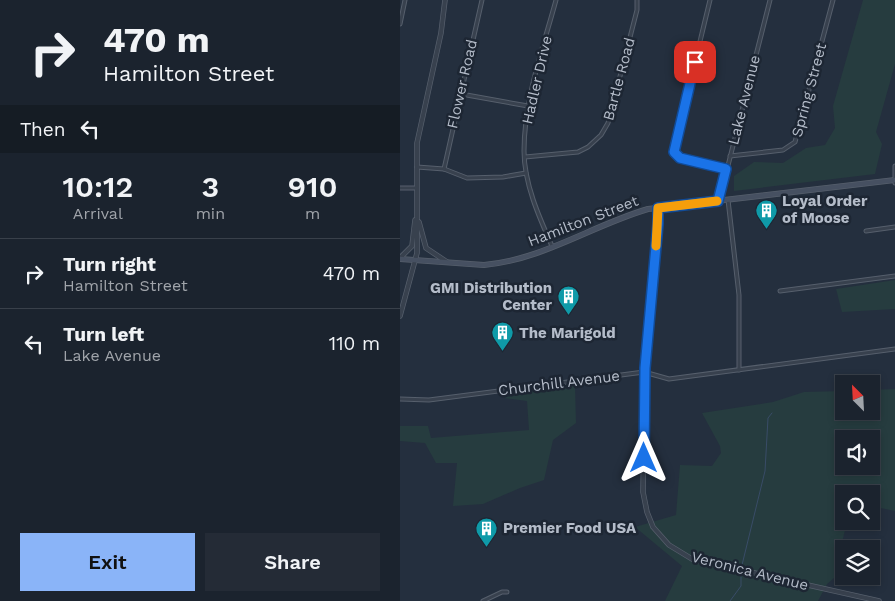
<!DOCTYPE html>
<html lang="en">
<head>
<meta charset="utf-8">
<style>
	body { margin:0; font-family:"Work Sans",sans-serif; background:#242b36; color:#f1f3f6; height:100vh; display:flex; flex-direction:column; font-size:19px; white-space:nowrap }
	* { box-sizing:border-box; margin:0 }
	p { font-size:16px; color:#a0a4aa }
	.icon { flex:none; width:28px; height:28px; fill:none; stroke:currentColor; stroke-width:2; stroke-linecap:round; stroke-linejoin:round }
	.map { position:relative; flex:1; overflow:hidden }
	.drawer { display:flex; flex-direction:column; background:#1b232e; width:400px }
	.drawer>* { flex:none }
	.top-card { background:#1b232e; color:#f1f3f6; overflow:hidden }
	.needle { width:32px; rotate:336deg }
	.controls { position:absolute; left:435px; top:375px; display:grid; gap:10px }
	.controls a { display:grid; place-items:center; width:45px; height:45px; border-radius:0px; background:#1b232e; box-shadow:0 2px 8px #0003,0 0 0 1px #39404a; font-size:25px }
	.pin { position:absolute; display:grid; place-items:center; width:42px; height:42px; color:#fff; margin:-21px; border-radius:10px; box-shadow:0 2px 8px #0006 }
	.me { position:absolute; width:55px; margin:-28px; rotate:0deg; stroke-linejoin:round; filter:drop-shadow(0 0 4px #0008) }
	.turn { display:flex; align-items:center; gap:18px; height:105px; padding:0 20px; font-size:22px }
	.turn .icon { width:65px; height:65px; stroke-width:2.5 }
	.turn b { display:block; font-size:35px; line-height:42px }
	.then { display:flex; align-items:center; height:48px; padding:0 20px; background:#0003; gap:10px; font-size:19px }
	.eta { display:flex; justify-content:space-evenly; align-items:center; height:85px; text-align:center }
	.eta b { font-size:30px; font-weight:600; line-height:35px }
	.button { display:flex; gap:10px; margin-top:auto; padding:10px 20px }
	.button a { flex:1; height:58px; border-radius:0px; background:#8ab4f8; color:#111; font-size:20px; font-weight:600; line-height:58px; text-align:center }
	.button a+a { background:#242b36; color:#f1f3f6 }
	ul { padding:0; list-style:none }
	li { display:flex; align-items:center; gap:15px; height:70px; padding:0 20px; border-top:1px solid #39404a }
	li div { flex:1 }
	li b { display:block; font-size:19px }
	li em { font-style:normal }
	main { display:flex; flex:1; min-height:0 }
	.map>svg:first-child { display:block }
	.green { fill:#263c3f; fill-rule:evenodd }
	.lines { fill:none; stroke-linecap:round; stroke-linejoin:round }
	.stream { stroke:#394c67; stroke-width:1 }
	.minor-casing { stroke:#565f6c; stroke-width:5 }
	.tertiary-casing { stroke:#565f6c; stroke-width:5.5 }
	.secondary-casing { stroke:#565f6c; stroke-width:6 }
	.minor { stroke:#38414e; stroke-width:3 }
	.tertiary { stroke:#38414e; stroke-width:4 }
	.secondary { stroke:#465061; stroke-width:4.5 }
	.route-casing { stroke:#114b97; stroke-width:12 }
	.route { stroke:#1a73e8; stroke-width:9 }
	.slow { stroke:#f59e0b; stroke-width:9 }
	.labels { text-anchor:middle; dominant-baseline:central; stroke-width:5; stroke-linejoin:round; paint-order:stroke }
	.street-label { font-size:15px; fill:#b4bcc9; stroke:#1d2633 }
	.poi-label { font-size:15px; font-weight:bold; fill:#b4bcc9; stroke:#1d2633; text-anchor:start }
</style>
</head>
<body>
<main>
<section class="drawer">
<div class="top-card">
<div class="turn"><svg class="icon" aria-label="right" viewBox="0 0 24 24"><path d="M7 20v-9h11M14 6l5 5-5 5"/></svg><div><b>470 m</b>Hamilton Street</div></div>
<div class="then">Then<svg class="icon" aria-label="left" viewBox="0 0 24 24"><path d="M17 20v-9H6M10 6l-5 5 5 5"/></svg></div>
</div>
<div class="eta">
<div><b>10:12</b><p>Arrival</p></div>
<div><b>3</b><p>min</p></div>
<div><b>910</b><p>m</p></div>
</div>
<ul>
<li><svg class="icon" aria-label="right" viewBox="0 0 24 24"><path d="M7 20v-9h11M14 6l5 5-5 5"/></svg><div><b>Turn right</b><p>Hamilton Street</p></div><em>470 m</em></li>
<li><svg class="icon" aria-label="left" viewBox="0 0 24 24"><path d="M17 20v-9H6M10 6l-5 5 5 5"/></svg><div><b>Turn left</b><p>Lake Avenue</p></div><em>110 m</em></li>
</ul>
<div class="button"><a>Exit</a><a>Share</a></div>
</section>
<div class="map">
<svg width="495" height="601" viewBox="0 0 495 601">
	<rect width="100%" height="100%" fill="#242f3e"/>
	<g class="green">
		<path d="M463,0H495V64L476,132L482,144L475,174L334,191V176L354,162L383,163L406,148L425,145L435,128L433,106Z"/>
		<path d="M495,280V309L442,312L436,289Z"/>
		<path d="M175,385L176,423L153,440L144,480L120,488L83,504L53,506L57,463H36L25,443L0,441V426H28L31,438L129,430L127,401L104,398L119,393Z"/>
		<path d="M495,389V511L471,506V494H444V521H447L434,578L427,584L418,601H265L282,566L235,527L276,515L280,465L312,466L321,453L320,446L302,413L373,402L404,392L444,391V411H471V390ZM444,439H471V466H444Z"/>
	</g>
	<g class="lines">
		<g class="stream">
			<path d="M342,565L365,471L368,418L372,413"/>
			<path d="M330,601L341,586V577"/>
		</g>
		<defs>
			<g id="minor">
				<path d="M310,0L274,149L276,156L280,158L326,169"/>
				<path d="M0,24L5,0"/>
				<path d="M61,94L128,106"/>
				<path d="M330,156L383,150L395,142L433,0"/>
				<path d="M125,157L178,152L188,147L201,135L208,123L237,10V0"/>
				<path d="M495,166V183"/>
				<path d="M17,167L44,169L67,178L103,177L126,173"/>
				<path d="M44,169L82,0"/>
				<path d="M0,188H16"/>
				<path d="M328,200L339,295V370"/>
				<path d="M319,201L370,0"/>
				<path d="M466,231L495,227"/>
				<path d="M152,246C139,217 124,183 124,151C124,100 143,48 156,0"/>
				<path d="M380,291L495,276"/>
				<path d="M0,399L29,400L244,372L269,379L495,349"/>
				<path d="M83,601L102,592H107"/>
			</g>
			<g id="tertiary">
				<path d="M258,208L245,368L243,492L247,512L253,527L269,545L292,559L479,601"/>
				<path d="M19,222L26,248L47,262"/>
				<path d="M0,258L12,246L15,220"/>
				<path d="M0,316L17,253V143L41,33L45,0"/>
			</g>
			<path id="secondary" d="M0,259L84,265C142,260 193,225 248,209L495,180"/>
		</defs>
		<use href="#minor" class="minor-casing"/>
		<use href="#tertiary" class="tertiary-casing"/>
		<use href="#secondary" class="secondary-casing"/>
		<use href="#minor" class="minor"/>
		<use href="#tertiary" class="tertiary"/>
		<use href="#secondary" class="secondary"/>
	</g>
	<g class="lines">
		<defs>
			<path id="route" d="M244,458L245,368L258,224V208L318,201L326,169L280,158L274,152L295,62"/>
		</defs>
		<use href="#route" class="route-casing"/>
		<use href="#route" class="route"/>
		<path class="slow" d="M256,246L258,208L317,201"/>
	</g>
	<defs>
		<symbol id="building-pin" viewBox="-11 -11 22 30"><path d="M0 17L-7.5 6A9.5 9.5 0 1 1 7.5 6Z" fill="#0f9aa8" stroke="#1d2633"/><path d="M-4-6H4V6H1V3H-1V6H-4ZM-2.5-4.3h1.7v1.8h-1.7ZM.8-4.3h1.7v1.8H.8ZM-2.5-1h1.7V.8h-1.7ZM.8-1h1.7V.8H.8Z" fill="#fff"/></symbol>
	</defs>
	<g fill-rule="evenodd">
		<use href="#building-pin" x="354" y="198" width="25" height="34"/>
		<use href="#building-pin" x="156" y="284" width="25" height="34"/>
		<use href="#building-pin" x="90" y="320" width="25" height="34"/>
		<use href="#building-pin" x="74" y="516" width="25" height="34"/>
	</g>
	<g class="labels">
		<g class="street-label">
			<text transform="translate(219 79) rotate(-75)">Bartle Road</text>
			<text transform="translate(137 80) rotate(-77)">Hadler Drive</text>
			<text transform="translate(62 84) rotate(-77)">Flower Road</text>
			<text transform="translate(409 90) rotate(-75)">Spring Street</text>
			<text transform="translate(344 100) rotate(-76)">Lake Avenue</text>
			<text transform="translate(183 221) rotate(-21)">Hamilton Street</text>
			<text transform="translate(159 383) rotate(-7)">Churchill Avenue</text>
			<text transform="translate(350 571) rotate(14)">Veronica Avenue</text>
		</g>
		<g class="poi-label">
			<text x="382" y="201">Loyal Order<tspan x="382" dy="17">of Moose</tspan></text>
			<text x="152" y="288" text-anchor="end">GMI Distribution<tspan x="152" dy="17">Center</tspan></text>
			<text x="119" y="333">The Marigold</text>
			<text x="103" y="528">Premier Food USA</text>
		</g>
	</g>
</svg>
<div class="controls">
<a><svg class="needle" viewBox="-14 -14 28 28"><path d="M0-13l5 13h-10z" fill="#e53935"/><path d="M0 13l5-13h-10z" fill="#a0a4aa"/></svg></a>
<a><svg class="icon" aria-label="sound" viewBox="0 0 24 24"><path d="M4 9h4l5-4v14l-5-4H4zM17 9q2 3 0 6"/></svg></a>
<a><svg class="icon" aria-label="search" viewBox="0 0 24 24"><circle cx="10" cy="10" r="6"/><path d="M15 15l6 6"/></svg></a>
<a><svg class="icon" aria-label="layers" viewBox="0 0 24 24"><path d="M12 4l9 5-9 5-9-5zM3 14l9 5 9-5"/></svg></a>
</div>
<div class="pin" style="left:295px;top:62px;background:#d93025"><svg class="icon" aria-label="arrive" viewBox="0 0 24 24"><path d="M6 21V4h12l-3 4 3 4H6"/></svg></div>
<svg class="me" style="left:244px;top:458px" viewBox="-20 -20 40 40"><path d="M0-17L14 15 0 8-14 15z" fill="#1a73e8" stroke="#fff" stroke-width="4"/></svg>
</div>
</main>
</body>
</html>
